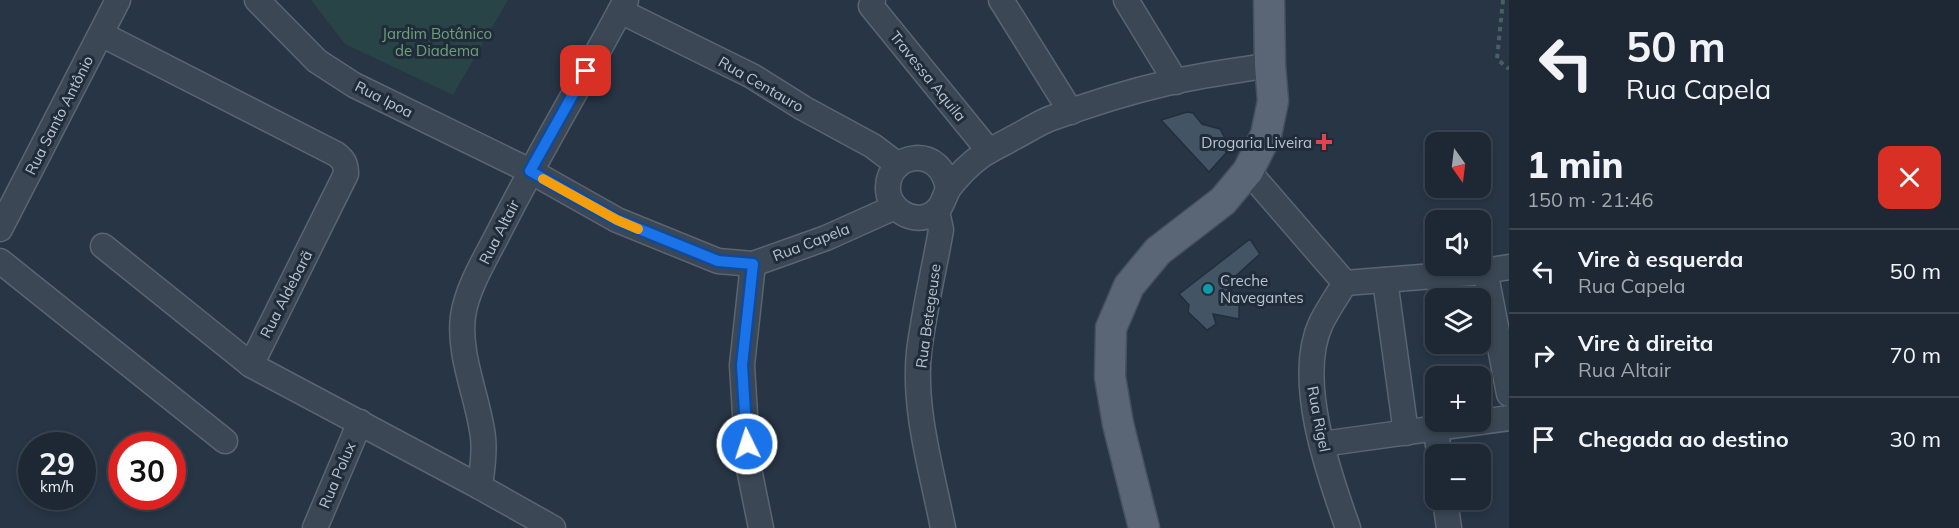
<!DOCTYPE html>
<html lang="pt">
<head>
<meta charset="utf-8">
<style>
	body { margin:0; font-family:Mulish,sans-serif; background:#2a3440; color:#f1f3f6; height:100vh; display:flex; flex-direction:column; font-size:22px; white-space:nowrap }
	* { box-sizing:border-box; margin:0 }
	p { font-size:20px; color:#a0a6ac }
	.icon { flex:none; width:33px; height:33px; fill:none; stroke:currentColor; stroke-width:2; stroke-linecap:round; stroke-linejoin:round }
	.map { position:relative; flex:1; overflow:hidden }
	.sheet { display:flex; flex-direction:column; background:#1d2834; width:450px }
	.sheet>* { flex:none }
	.top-card { background:#1d2834; color:#f1f3f6; overflow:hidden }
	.needle { width:39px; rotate:166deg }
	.controls { position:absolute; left:1425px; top:132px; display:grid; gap:12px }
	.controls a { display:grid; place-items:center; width:66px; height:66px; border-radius:12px; background:#1d2834; box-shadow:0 3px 9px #0003,0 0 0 2px #3b444f; font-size:30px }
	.speed { position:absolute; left:18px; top:432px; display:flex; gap:12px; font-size:30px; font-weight:700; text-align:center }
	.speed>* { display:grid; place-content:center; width:78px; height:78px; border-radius:50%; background:#1d2834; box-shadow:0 3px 9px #0003,0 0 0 2px #3b444f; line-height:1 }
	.speed small { font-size:15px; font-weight:400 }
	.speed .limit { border:9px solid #d22; background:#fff; color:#111 }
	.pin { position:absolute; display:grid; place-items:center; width:51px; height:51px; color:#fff; margin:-26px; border-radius:12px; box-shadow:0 3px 9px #0006 }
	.me { position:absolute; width:66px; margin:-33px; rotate:356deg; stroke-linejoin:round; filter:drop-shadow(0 0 4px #0008) }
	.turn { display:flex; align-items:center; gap:21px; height:126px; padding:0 18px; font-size:27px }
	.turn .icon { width:78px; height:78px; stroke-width:2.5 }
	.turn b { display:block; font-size:42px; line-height:51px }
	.round { display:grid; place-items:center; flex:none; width:63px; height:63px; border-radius:12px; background:#2a3440 }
	.headline { display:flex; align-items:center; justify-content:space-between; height:102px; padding:0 18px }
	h1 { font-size:36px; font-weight:800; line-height:45px }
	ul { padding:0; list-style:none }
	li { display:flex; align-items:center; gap:18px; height:84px; padding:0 18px; border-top:2px solid #3b444f }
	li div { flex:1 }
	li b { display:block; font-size:22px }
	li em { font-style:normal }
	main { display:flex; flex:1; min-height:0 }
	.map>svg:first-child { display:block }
	.green { fill:#294446 }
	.building { fill:#435464; stroke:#222e3c; stroke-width:1.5 }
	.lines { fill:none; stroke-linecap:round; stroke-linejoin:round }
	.minor-casing { stroke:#5a6572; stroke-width:27 }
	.major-casing { stroke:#45505e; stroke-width:33 }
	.path { stroke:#476162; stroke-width:4; stroke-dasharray:4.5 4.5; stroke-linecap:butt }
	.minor { stroke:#3b4755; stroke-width:24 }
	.major { stroke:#5a6675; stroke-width:30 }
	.route-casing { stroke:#114b97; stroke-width:15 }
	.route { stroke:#1a73e8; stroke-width:10 }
	.slow { stroke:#f59e0b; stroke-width:10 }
	.health-dot { fill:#e0444e; stroke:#202c3a; stroke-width:2 }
	.culture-dot { fill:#0f9aa8; stroke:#202c3a; stroke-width:2 }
	.labels { text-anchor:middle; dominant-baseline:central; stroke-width:6; stroke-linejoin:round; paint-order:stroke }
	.park-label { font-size:15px; fill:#6fa078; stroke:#202c3a }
	.street-label { font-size:15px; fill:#b9c2ce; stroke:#202c3a }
	.poi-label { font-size:15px; fill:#b9c2ce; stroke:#202c3a; text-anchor:end }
</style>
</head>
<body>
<main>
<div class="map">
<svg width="1509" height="528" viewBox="0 0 1509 528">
	<rect width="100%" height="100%" fill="#273545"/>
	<path class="green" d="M311,0H508L453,95L345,44Z"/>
	<g class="building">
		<path d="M1187,112L1193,113L1202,124L1220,129L1227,142L1226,153L1209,172L1161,120Z"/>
		<path d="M1250,239L1260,254L1227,284L1239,303V319L1213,314L1216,324L1207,330L1188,312L1189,305L1179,294Z"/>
	</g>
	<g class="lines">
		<defs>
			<g id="minor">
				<path d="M257,0L317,61L354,85L530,171L617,220L718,261L753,264L826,238L895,207"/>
				<path d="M873,0L871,6L989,151"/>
				<path d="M1001,0L1071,112"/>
				<path d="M1126,0L1176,82"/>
				<path d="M620,11L752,76L803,108L873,146L898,165"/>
				<path d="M101,34L336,154C344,160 346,164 346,174L251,365L480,487L553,528"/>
				<path d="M1248,171L1345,283C1337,296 1328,309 1321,323C1295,379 1328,472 1348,528"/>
				<path d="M948,190C942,143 888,153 888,187C887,207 909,223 928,216C944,209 942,199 949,188C958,176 970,164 981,156C991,149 1003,144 1013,138C1025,132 1037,124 1049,119C1087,105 1128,92 1167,83C1200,75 1235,71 1270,65"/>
				<path d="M937,211L941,230C934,270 924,311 919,352C913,410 932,471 943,528"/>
				<path d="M0,229L118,0"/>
				<path d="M103,246L251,365"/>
				<path d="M0,261L225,441"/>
				<path d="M753,264L742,365L748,464L761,528"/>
				<path d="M1485,270L1509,394"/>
				<path d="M1385,280L1406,433"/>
				<path d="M1345,283L1472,273L1509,267"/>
				<path d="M1436,429L1439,454"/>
				<path d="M1322,444L1509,418"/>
				<path d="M480,487C482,470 485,454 483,437C478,396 458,357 463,316C467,287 488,254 501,228C540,151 585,77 626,0"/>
				<path d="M1445,500L1449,528"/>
				<path d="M315,528L360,422"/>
			</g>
			<path id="major" d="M1144,528L1118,424L1110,377L1111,328L1129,286L1158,251L1223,201L1248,171L1266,135L1273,101L1270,65L1269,0"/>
		</defs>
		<use href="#minor" class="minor-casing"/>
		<use href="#major" class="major-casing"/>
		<path class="path" d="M1503,0L1497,59L1509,69"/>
		<use href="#minor" class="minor"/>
		<use href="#major" class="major"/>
	</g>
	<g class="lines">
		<defs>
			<path id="route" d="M586,71L530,171L617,220L718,261L753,264L742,365L747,444"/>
		</defs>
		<use href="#route" class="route-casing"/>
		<use href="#route" class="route"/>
		<path class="slow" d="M543,179L617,220L638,229"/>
	</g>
	<path class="health-dot" d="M1321 133h6v6h6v6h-6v6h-6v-6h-6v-6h6z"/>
	<circle class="culture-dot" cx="1208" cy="289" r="6"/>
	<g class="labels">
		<g class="park-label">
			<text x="437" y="33">Jardim Botânico<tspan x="437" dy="17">de Diadema</tspan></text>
		</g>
		<g class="street-label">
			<text transform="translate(928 76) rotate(51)">Travessa Aquila</text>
			<text transform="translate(761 84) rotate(30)">Rua Centauro</text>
			<text transform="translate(384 99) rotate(27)">Rua Ipoa</text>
			<text transform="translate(59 115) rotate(-63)">Rua Santo Antônio</text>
			<text transform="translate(499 232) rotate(-63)">Rua Altair</text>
			<text transform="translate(811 242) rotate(-21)">Rua Capela</text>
			<text transform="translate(286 294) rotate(-63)">Rua Aldebarã</text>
			<text transform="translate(928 316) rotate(-82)">Rua Betegeuse</text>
			<text transform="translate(1319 419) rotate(79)">Rua Rigel</text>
			<text transform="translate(337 475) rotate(-67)">Rua Polux</text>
		</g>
		<g class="poi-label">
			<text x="1312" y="142">Drogaria Liveira</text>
			<text x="1220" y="280" text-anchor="start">Creche<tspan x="1220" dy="17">Navegantes</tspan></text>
		</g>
	</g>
</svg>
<div class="controls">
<a><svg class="needle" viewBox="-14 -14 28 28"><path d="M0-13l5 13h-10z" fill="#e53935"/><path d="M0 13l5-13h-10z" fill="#a0a6ac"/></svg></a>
<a><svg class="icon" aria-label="sound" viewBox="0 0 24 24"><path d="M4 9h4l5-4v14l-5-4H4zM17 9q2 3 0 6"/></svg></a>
<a><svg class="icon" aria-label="layers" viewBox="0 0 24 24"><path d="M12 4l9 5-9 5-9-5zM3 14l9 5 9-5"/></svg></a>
<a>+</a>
<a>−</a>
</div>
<div class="speed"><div>29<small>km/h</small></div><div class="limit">30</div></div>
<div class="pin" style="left:586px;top:71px;background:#d93025"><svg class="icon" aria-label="arrive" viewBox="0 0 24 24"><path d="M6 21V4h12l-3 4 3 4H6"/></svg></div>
<svg class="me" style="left:747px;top:444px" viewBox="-20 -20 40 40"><circle r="17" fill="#1a73e8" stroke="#fff" stroke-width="3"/><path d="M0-11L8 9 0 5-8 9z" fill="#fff"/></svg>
</div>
<section class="sheet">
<div class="top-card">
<div class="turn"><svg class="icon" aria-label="left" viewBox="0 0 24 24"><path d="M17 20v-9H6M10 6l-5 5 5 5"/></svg><div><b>50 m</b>Rua Capela</div></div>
</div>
<div class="headline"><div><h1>1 min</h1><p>150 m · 21:46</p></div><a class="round" style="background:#d93025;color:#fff"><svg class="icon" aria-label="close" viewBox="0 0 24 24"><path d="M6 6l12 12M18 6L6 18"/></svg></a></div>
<ul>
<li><svg class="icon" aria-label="left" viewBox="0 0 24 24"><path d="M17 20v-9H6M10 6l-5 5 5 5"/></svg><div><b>Vire à esquerda</b><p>Rua Capela</p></div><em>50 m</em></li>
<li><svg class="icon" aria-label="right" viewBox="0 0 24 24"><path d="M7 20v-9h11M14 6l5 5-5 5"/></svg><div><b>Vire à direita</b><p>Rua Altair</p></div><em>70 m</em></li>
<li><svg class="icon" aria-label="arrive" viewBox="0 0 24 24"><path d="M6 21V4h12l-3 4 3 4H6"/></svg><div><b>Chegada ao destino</b></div><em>30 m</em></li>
</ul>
</section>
</main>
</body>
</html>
